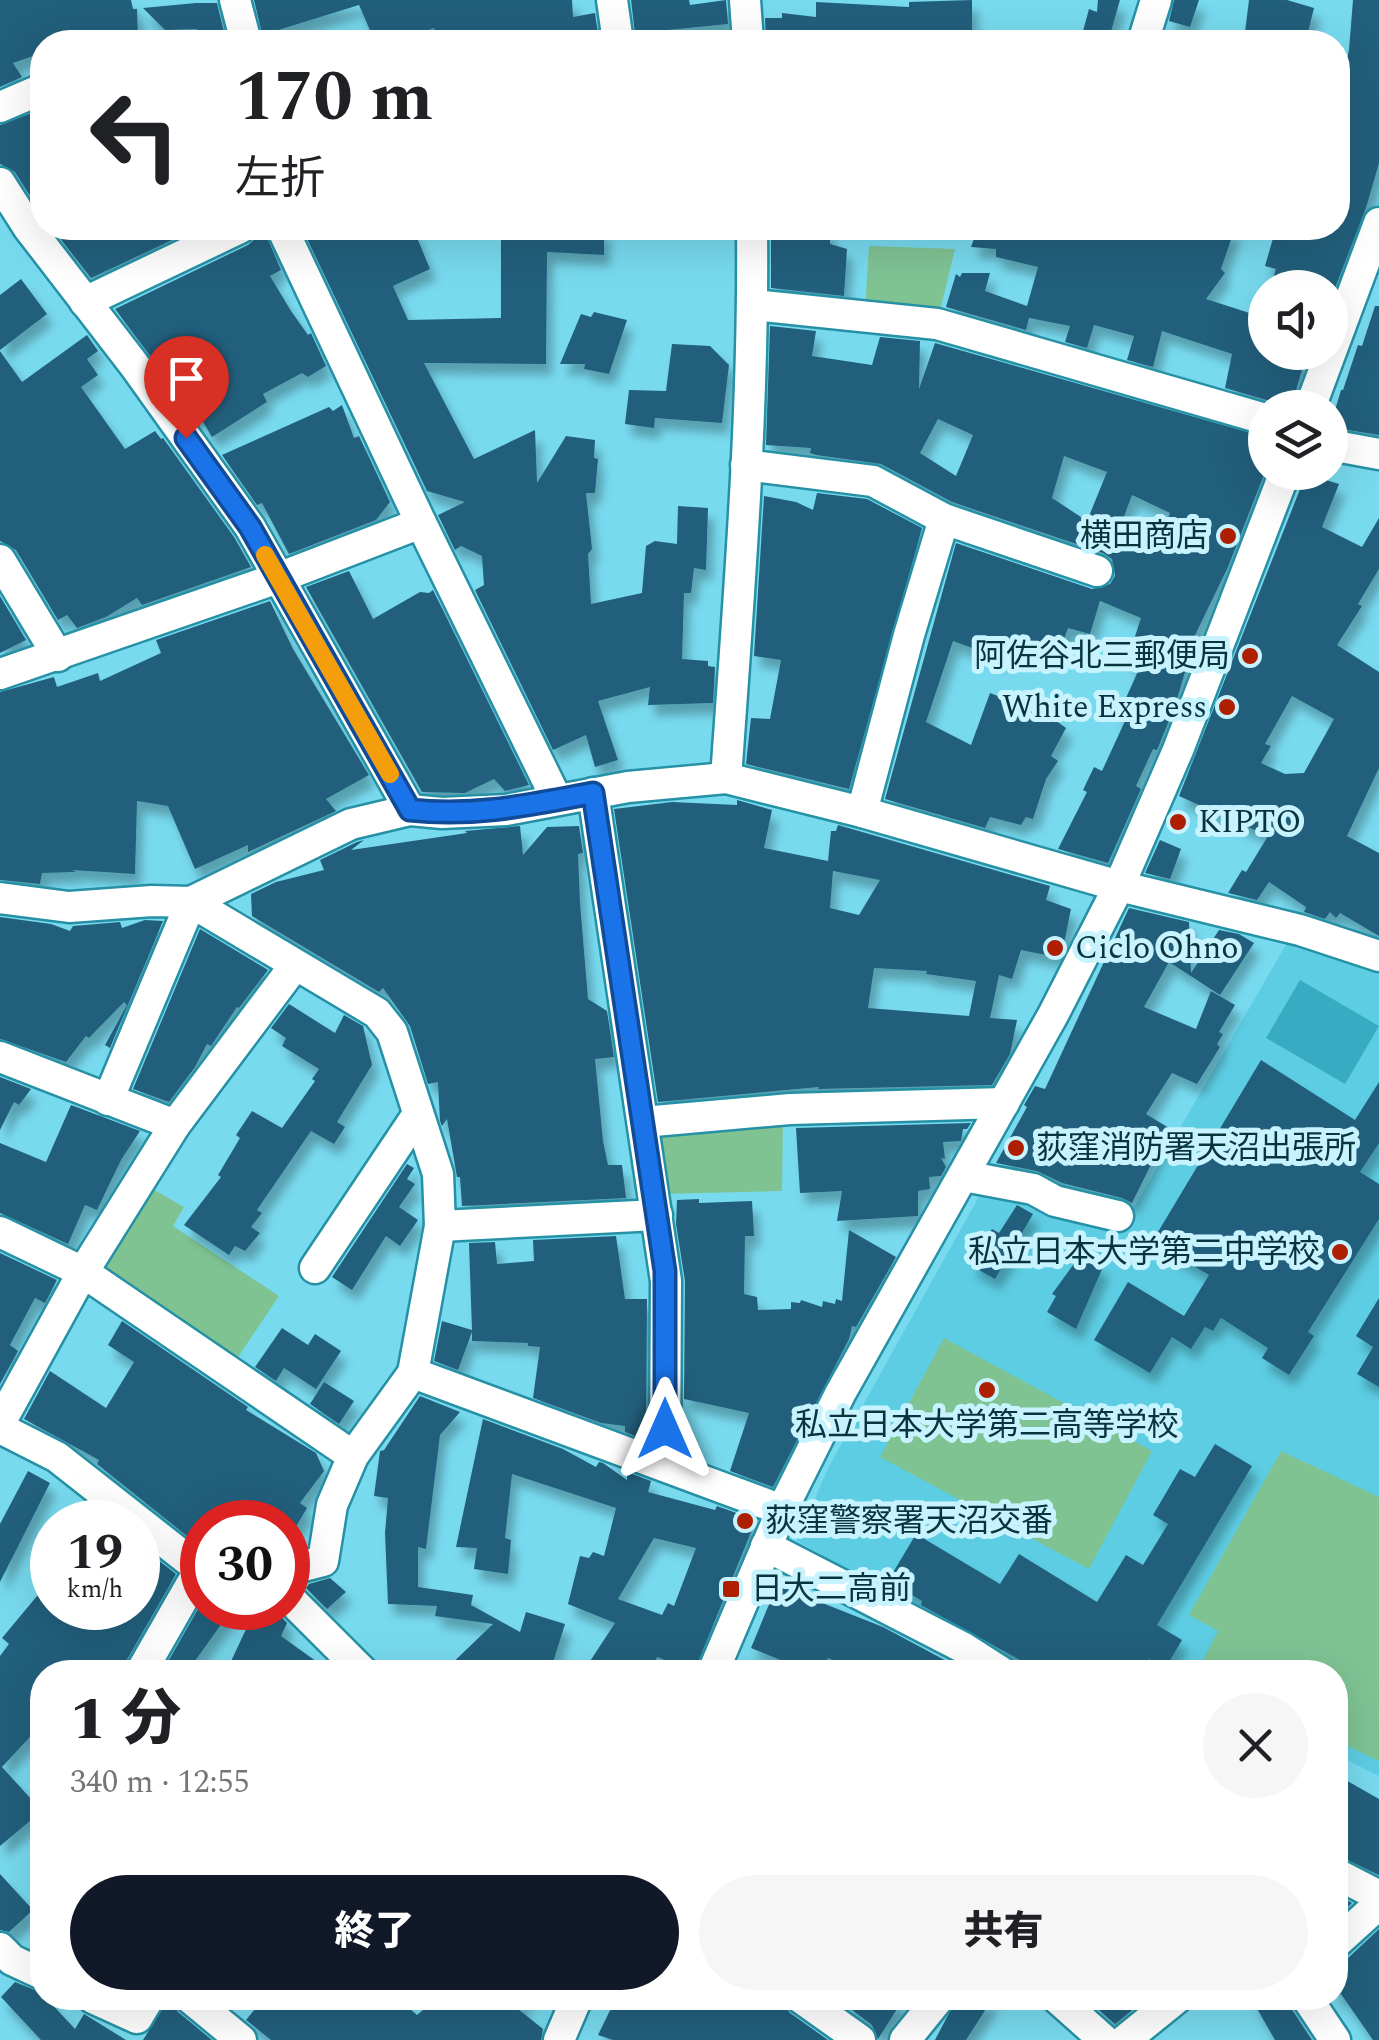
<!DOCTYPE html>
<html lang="ja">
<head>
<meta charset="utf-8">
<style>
	body { margin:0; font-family:Spectral,"Noto Sans JP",serif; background:#f6f6f6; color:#202124; height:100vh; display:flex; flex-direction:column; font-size:38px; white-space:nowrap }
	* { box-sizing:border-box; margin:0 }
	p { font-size:32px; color:#757577 }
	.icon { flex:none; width:55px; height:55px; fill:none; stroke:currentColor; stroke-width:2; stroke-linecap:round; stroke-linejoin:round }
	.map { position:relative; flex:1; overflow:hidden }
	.panel { position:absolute; left:30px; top:1660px; width:1318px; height:350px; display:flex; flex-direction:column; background:#fff; border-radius:40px; box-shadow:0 10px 40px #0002 }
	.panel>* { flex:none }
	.hud { position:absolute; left:30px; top:30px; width:1320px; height:210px; border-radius:40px; box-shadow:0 10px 40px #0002; background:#fff; color:#202124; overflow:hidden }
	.buttons { position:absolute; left:1248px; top:270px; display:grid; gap:20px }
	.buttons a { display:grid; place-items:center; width:100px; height:100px; border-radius:50%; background:#fff; box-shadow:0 10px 40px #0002; font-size:50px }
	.speed { position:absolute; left:30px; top:1500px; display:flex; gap:20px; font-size:50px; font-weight:700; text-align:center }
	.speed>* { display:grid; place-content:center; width:130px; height:130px; border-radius:50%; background:#fff; box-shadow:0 10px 40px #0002; line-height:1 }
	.speed small { font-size:25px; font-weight:400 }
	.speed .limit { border:15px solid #d22; background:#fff; color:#111 }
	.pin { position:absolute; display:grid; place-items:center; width:85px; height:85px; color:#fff; margin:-102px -42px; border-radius:50% 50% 50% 0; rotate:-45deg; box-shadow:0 0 10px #0007 }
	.pin .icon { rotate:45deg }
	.me { position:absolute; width:110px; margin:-55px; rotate:0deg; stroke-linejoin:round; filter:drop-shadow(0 0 8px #0008) }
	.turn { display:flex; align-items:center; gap:35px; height:210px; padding:0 40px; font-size:45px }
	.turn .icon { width:130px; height:130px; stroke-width:2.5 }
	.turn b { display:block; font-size:70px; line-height:85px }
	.round { display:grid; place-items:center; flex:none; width:105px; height:105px; border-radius:52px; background:#f6f6f6 }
	.summary { display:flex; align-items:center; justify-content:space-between; height:170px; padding:0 40px }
	h1 { font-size:60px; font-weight:800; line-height:75px }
	.cta { display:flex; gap:20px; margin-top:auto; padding:20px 40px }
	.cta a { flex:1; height:115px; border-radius:60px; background:#111827; color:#fff; font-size:40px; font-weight:800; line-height:115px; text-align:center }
	.cta a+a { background:#f6f6f6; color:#202124 }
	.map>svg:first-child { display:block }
	.built { fill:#5dcde3 }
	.green { fill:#7fc393 }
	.water { fill:#36abc1 }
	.building { fill:#225f7c; fill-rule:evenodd; filter:url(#shadow) }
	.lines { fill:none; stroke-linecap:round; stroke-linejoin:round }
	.minor-casing { stroke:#2691a5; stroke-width:35 }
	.minor { stroke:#fff; stroke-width:30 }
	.route-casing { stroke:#114b97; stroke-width:25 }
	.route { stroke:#1a73e8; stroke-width:18 }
	.slow { stroke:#f59e0b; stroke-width:18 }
	.poi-dot { fill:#ad1f00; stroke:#c6f3fd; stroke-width:4 }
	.labels { text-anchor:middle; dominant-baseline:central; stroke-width:10; stroke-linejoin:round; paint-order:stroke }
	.poi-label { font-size:32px; fill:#08353d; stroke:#c6f3fd; text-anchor:start }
</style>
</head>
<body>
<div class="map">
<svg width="1379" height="2040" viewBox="0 0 1379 2040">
	<defs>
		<filter id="shadow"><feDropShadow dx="6" dy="11" stdDeviation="5" flood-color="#0004"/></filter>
	</defs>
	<rect width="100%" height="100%" fill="#78daef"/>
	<path class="built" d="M1288,941L1379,971V1776L1335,1754V1672H1029L797,1541L828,1468L981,1193L1121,1230Z"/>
	<g class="green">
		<path d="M869,246L955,249L939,315L865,311Z"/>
		<path d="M783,1116L782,1191L661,1194L650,1128Z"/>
		<path d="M149,1187L184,1207L173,1226L279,1296L236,1360L97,1266Z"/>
		<path d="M944,1338L1152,1451L1089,1569L880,1457Z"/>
		<path d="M1281,1451L1379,1497V1761L1335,1740V1672H1197L1218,1631L1189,1615Z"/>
	</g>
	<path class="water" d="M1300,980L1379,1026L1345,1084L1266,1038Z"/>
	<g class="building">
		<path d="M0,0H131L133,9H137L138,39L42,42V53L13,63L22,77L0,87Z"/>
		<path d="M254,0H572L573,17L595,13L599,42H436L434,28L397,42H375L359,5L272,32L274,42H264Z"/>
		<path d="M631,0H689L690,5L726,0L728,24L658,31L659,42H636Z"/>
		<path d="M972,0V42H766L765,18H782V13L816,17V2L909,7V2Z"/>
		<path d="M1098,0H1120L1108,42H1080L1089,9L1097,12Z"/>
		<path d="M1174,0H1199L1190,27L1169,21Z"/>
		<path d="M1249,0H1287L1314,8L1307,36L1294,31L1291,42L1244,40Z"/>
		<path d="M1353,0H1379V163L1366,208L1335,288H1270L1276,269L1265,266L1276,228H1338V102L1349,50Z"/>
		<path d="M196,3H217L226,41L197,42V29L165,30L143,8Z"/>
		<path d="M42,109V215L15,172L0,164V125Z"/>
		<path d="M52,228H198L91,278Z"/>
		<path d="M258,228H263L281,270L270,276L291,311L308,335L311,333L326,366L308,377L302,373L263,394L267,402L212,437L199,415H193L171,384L167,371L160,369L115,309L248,245L256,238Z"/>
		<path d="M302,228H413L430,269L393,286L408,320L501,318V228H604V255L547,252L546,364L424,363L474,459L535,430L537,483L566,436L595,440L594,458L598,459L595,493H586L592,549L588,554L591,604L642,593L646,546L655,541L677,544L678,506L708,508L706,570L694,568L691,593H684L682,659L708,661V666L715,667L713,703L648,705L650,687L598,701L618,760L595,767L586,735L553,750L475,590L484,585L482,556L461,546L455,550L438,515L465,502L427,491Z"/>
		<path d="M771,228H830V244L847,249L844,296L771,288Z"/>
		<path d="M978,228H1155L1181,234L1182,231L1191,232L1192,228H1235L1221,269L1225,273L1206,299L1265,318V352H1307L1291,408H1280L1270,401L1225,388L1232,354L1162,331L1153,367L1127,360L1134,336L1094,325L1087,348L1065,342L1070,326L1029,318L1026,330L946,307L956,274L960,277L962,273H990L985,291L1027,306L1038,267L996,257V249L971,247Z"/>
		<path d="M21,279L47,314L0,350V295Z"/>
		<path d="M1375,306H1379V435L1330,427L1341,390H1343L1358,345L1362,346Z"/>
		<path d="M594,312L627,320L609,374L584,369L585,364H560L581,314L591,317Z"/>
		<path d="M770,326L816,331L812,356L872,365L880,337L920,341L919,389L935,343L1265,437V472L1228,567L1183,660L1188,662L1175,706L1157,750L1153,749L1136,786L1141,789L1108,863L1058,849L1087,792L1083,790L1094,767L1102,771L1125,721L1117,718L1139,669L1127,661L1141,618L1100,601L1090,634L1068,628L1060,650L1013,637L1002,659L953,641L926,722L971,745L990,693L1048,715L1066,728L1051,756L1058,761L1046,779L1033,819L1026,817L1021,825L990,817L985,828L885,799L956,543L1092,589L1110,584L1115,576L1112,559L1103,553L952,502L881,464L816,455L810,453L811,448L766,445ZM938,419L973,435L956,476L920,453ZM1064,456L1107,472L1087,521L1052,498ZM1132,495L1170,513L1156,551L1119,530Z"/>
		<path d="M87,335L98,351L87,359L98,375L81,387L125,449L155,431L161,439L163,438L234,537L251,567L142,605L137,598L106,617L77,628L67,615L58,620L16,550L0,541V351L22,382Z"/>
		<path d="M672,344L710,346L729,365L722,423L655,418L654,428L625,424L629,390L666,391Z"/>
		<path d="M342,405L354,438L359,436L390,502L376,520L289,554L262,503L257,505L222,455L329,407L333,411Z"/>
		<path d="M1306,474L1339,484L1322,527L1362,547L1379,518V569L1358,604L1362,606L1337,645L1379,672V768L1347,836L1379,853V936L1340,913L1336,918L1330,912L1325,919L1304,912L1306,907L1269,882L1257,900L1228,893L1242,870L1246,872L1268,836L1179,796ZM1292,696L1334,719L1304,773L1285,774L1261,763L1271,746L1265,744Z"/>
		<path d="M817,493L867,499L922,528L849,789L746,764L751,718L770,719L781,660L754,656L764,496L796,502L813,510Z"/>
		<path d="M349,571L373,619L420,592L429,593L433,590L529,785L505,791L494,779L465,793L422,792L306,587Z"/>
		<path d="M0,596L26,640L0,653Z"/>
		<path d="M270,601L293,649L369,775L326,799L336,811L248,852V845L195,869L168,806L137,801L135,874L72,870L76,872L42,873L40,884L0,880V692L54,677L57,687L98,673L100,681L161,653L156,640Z"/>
		<path d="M737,800L772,810L764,848L828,861L831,831H836L838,825L1050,886L1046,900L1071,909L1061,958L1021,950L1012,979L999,975L990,1018L1017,1020L1010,1054L992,1085L818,1089L819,1087L658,1102L614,809L672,802L737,805ZM833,871L880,880L859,915L830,908ZM874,968L927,971L926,974L976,981L969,1016L868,1008Z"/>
		<path d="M520,826L523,855L547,827L579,826L583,853L578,854L580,903L588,999L607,1011L614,1057L595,1059L603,1141L608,1165H622L626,1198L462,1206L460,1177H457L447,1119L442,1126L440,1121L438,1082L428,1084L410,1026L383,988L379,992L252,916L251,894L276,882L324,870L320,860L357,842L364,840L351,850L467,833L465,831Z"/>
		<path d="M1160,840L1181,849L1170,879L1145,873Z"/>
		<path d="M1129,908L1189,922L1191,973L1219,930L1239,934L1254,943L1220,995L1169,962L1144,1007L1196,1029L1211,991L1235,1005L1219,1032L1223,1034L1217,1044L1220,1047L1197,1084L1172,1073L1146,1114L1169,1128L1132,1203L1122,1198L1062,1183L1037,1171L996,1163L1027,1107L1024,1105L1035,1086L1045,1089Z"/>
		<path d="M0,917L51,924L70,931L73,926L120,922L122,928L145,920L163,921L110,1048L105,1045L127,1005L124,1002L89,1038L86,1036L66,1062L0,1039Z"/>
		<path d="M200,929L268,970L239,1008L237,1007L211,1046L207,1044L195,1067L169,1102L133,1089Z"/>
		<path d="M289,1004L335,1033L344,1015L363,1026L372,1065L337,1122L345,1127L334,1144L311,1131L257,1210L262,1213L251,1227L260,1233L245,1251L235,1246L229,1255L184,1225L221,1177L218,1175L240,1138L236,1135L252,1111L282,1128L315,1081L312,1079L319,1069L282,1046L286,1038L271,1028Z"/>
		<path d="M1261,1060L1355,1120L1379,1082V1143L1360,1172L1379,1184V1219L1308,1332L1314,1336L1289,1375L1262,1358L1268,1348L1221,1318L1213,1331L1205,1327L1191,1349L1172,1337L1150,1373L1094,1340L1128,1282L1184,1316L1209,1275L1152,1242Z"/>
		<path d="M0,1077L31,1089L19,1105L14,1102L0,1130Z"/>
		<path d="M71,1105L140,1131L121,1160L97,1210L85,1205L68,1244L0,1213V1143L46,1162Z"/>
		<path d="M971,1123L967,1129H963L961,1141L943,1142L945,1159L941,1158L946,1167L941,1176L929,1177L930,1189L918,1191V1216L837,1221L842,1191L800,1193L796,1128Z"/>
		<path d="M407,1164L414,1168L407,1179L415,1184L399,1207L418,1220L400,1246L386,1236L352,1290L332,1277Z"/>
		<path d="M699,1199V1203L752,1201L754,1236H745L744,1294L757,1297L758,1310L791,1309V1302L800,1303L801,1300L822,1307L823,1301L835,1304L836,1299L842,1301L849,1230L896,1257L856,1327L852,1326L849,1339L773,1487L730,1471L749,1413L684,1399L685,1281L676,1224L677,1200Z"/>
		<path d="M1017,1205L1033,1214L995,1279L970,1265L992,1229L999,1233Z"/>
		<path d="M616,1236L625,1299H647L646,1440L625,1432V1426L601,1423L533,1398L540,1347L528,1346V1343L472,1341V1332L458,1370L434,1361L442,1321L472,1330L469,1243L495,1242L497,1264L534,1261L533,1240Z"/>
		<path d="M0,1253L57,1280L45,1303L35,1298L10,1345L18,1351L0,1384Z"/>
		<path d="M1081,1254L1103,1267L1076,1329L1047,1312L1056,1296L1052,1294Z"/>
		<path d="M1379,1298V1387L1357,1374L1373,1347L1356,1336Z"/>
		<path d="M122,1321L248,1407L246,1410L316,1453L324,1471L300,1503L307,1508L294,1530L288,1522H202V1548L97,1464L99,1460L24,1419L50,1371L106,1408L134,1362L108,1345Z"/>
		<path d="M282,1328L308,1345L315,1334L341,1351L316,1389L284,1368L276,1381L255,1367Z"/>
		<path d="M324,1382L354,1401L339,1424L310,1404Z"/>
		<path d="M420,1396L460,1412L440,1435L426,1549L418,1547V1587L473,1595L471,1605L520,1632L526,1612L565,1624L550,1672H443L493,1624L435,1616L437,1606L388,1604L385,1533L388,1498L374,1496L380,1451L384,1450Z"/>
		<path d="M483,1419L563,1449L596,1467L599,1462L603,1463L627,1480V1472L651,1481L648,1492L715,1510L717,1506L756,1520L694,1672L657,1657L653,1668L647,1666L641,1672H583L615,1623L568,1604L580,1556L589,1558L593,1552L604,1556L616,1508L512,1474L505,1538L511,1540L508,1574L474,1569L477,1548L456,1547ZM654,1538L696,1548L674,1606L668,1603L662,1615L618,1599Z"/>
		<path d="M1215,1444L1252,1466L1157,1625L1182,1640L1165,1669L1149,1659L1140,1672H1024L1029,1665L921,1605L922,1601L888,1581L916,1534L1000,1584L1019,1554L1097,1602L1126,1555L1143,1565L1168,1524L1153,1515L1180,1469L1195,1477Z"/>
		<path d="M28,1471L50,1483L0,1582V1524Z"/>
		<path d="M140,1546L176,1574L125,1663L122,1672H42V1724L2,1767L42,1811L0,1846V1656L9,1644L2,1638L52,1578V1608H138Z"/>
		<path d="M330,1578L346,1592L327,1609L306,1588L309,1584Z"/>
		<path d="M777,1585L883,1627L967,1672H858L828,1658L821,1672H810L751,1648Z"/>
		<path d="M202,1602V1608H233L187,1672H162Z"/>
		<path d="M256,1608L276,1611L287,1623L281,1636L331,1672H226Z"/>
		<path d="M1335,1774L1379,1799V1875L1335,1854Z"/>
		<path d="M0,1874L33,1910L9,1932L0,1930Z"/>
		<path d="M1335,1894L1352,1903L1335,1919Z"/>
		<path d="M1379,1929V2040H1373L1341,1994L1335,1997V1962L1348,1958Z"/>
		<path d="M15,1982L42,1993V1998H46L75,2029L84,2014L126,2040H41L1,1997Z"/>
		<path d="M169,1998L178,2012L212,2040H143Z"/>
		<path d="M264,1998H397L417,2015L437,1998H529L518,2009L543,2029L541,2040H271L246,2020Z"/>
		<path d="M616,1998H779L790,2013L828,2040H613L598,2035Z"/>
		<path d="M836,1998H904L878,2039L872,2025Z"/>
		<path d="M957,1998H993L966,2040H935Z"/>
		<path d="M1085,1998H1126L1136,2007L1115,2024Z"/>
		<path d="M1251,1998H1288L1291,2008L1312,2040H1275Z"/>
	</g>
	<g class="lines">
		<defs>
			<g id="minor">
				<path d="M235,0L246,42"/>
				<path d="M612,0L618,42"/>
				<path d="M745,0L748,42"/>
				<path d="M1143,42L1156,0"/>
				<path d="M0,107L42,89"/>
				<path d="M0,183L28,227L135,366L250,527L410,810"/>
				<path d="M282,228L421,523L557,800"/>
				<path d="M85,302L240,228"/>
				<path d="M753,305L937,324L1265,419"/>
				<path d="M1310,408L1379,223"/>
				<path d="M1330,445L1379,454"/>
				<path d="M746,465L873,481L944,519L1097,571"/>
				<path d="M0,560L58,656"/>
				<path d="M0,674L278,578L421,523"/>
				<path d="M726,778C739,595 754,411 752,228"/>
				<path d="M593,793L666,1281L665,1466"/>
				<path d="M862,812L909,635L944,519"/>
				<path d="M0,898L69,907L152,901L191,902L351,824L410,810L442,813L506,810L628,787L726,778L862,812L1119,886L1300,930L1379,956"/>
				<path d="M0,1057L175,1125"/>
				<path d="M108,1100L191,902L377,1013L392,1032L438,1174L440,1226L413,1373L782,1510"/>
				<path d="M643,1122L790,1109L1004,1103"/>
				<path d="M964,1176L1033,1189L1055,1201L1118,1216"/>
				<path d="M440,1226L657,1215"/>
				<path d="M0,1232L83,1272L353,1456"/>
				<path d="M315,1268L418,1114"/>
				<path d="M0,1423L83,1272L175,1125L295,965"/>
				<path d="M0,1428L57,1457L202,1571"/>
				<path d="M766,1546L962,1647L1001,1672"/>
				<path d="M288,1570L323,1561L332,1505L353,1456L413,1373"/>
				<path d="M288,1597L363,1672"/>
				<path d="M141,1672L200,1569"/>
				<path d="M713,1672L782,1510L840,1394L1053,1015L1119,886L1178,750L1285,472"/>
				<path d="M1335,1873L1379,1896"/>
				<path d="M1335,1944L1379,1904"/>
				<path d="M0,1948L12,1960L42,1974"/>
				<path d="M93,1998L137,2018L149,1998"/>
				<path d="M190,1998L241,2040"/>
				<path d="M801,1998L860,2040"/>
				<path d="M1057,1998L1104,2040"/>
				<path d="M1307,1998L1335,2040"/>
				<path d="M559,2040L577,1998"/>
				<path d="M905,2040L939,1998"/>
				<path d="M1125,2040L1177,1998"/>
			</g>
		</defs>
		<use href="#minor" class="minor-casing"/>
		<use href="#minor" class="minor"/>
	</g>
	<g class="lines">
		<defs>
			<path id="route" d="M186,438L250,527L410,810C475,817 529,805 593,793L665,1271V1429"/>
		</defs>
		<use href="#route" class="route-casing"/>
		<use href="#route" class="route"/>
		<path class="slow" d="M265,555L390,774"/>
	</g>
	<g class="poi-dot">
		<circle cx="1228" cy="536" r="10"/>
		<circle cx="1250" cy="656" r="10"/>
		<circle cx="1227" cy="707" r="10"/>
		<circle cx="1178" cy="822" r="10"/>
		<circle cx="1055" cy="948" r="10"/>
		<circle cx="1016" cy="1148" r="10"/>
		<circle cx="1340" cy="1252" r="10"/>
		<circle cx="987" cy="1390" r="10"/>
		<circle cx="745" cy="1521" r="10"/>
		<rect x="721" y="1579" width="20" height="20" rx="5"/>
	</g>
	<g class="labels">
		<g class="poi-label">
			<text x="1208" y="536" text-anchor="end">横田商店</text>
			<text x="1230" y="656" text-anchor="end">阿佐谷北三郵便局</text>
			<text x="1207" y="707" text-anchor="end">White Express</text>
			<text x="1198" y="822">KIPTO</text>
			<text x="1075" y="948">Ciclo Ohno</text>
			<text x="1036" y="1148">荻窪消防署天沼出張所</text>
			<text x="1320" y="1252" text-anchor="end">私立日本大学第二中学校</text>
			<text x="987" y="1425" text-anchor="middle">私立日本大学第二高等学校</text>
			<text x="765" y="1521">荻窪警察署天沼交番</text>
			<text x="751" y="1589">日大二高前</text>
		</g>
	</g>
</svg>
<div class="buttons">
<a><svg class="icon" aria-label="sound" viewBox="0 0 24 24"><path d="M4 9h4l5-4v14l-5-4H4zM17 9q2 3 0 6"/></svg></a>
<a><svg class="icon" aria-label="layers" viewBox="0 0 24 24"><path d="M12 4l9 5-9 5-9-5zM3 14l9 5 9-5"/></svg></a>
</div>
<div class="speed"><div>19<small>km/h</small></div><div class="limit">30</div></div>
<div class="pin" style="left:186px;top:438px;background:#d93025"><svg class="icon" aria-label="arrive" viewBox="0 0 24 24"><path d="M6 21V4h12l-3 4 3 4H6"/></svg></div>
<svg class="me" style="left:665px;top:1429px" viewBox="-20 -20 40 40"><path d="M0-17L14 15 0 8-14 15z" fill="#1a73e8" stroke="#fff" stroke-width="4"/></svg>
<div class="hud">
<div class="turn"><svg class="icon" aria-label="left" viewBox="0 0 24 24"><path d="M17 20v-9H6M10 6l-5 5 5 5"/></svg><div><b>170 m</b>左折</div></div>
</div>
<section class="panel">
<div class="summary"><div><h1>1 分</h1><p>340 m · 12:55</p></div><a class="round"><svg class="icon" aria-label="close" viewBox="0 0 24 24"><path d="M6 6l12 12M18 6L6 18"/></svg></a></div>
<div class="cta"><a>終了</a><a>共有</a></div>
</section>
</div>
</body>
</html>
